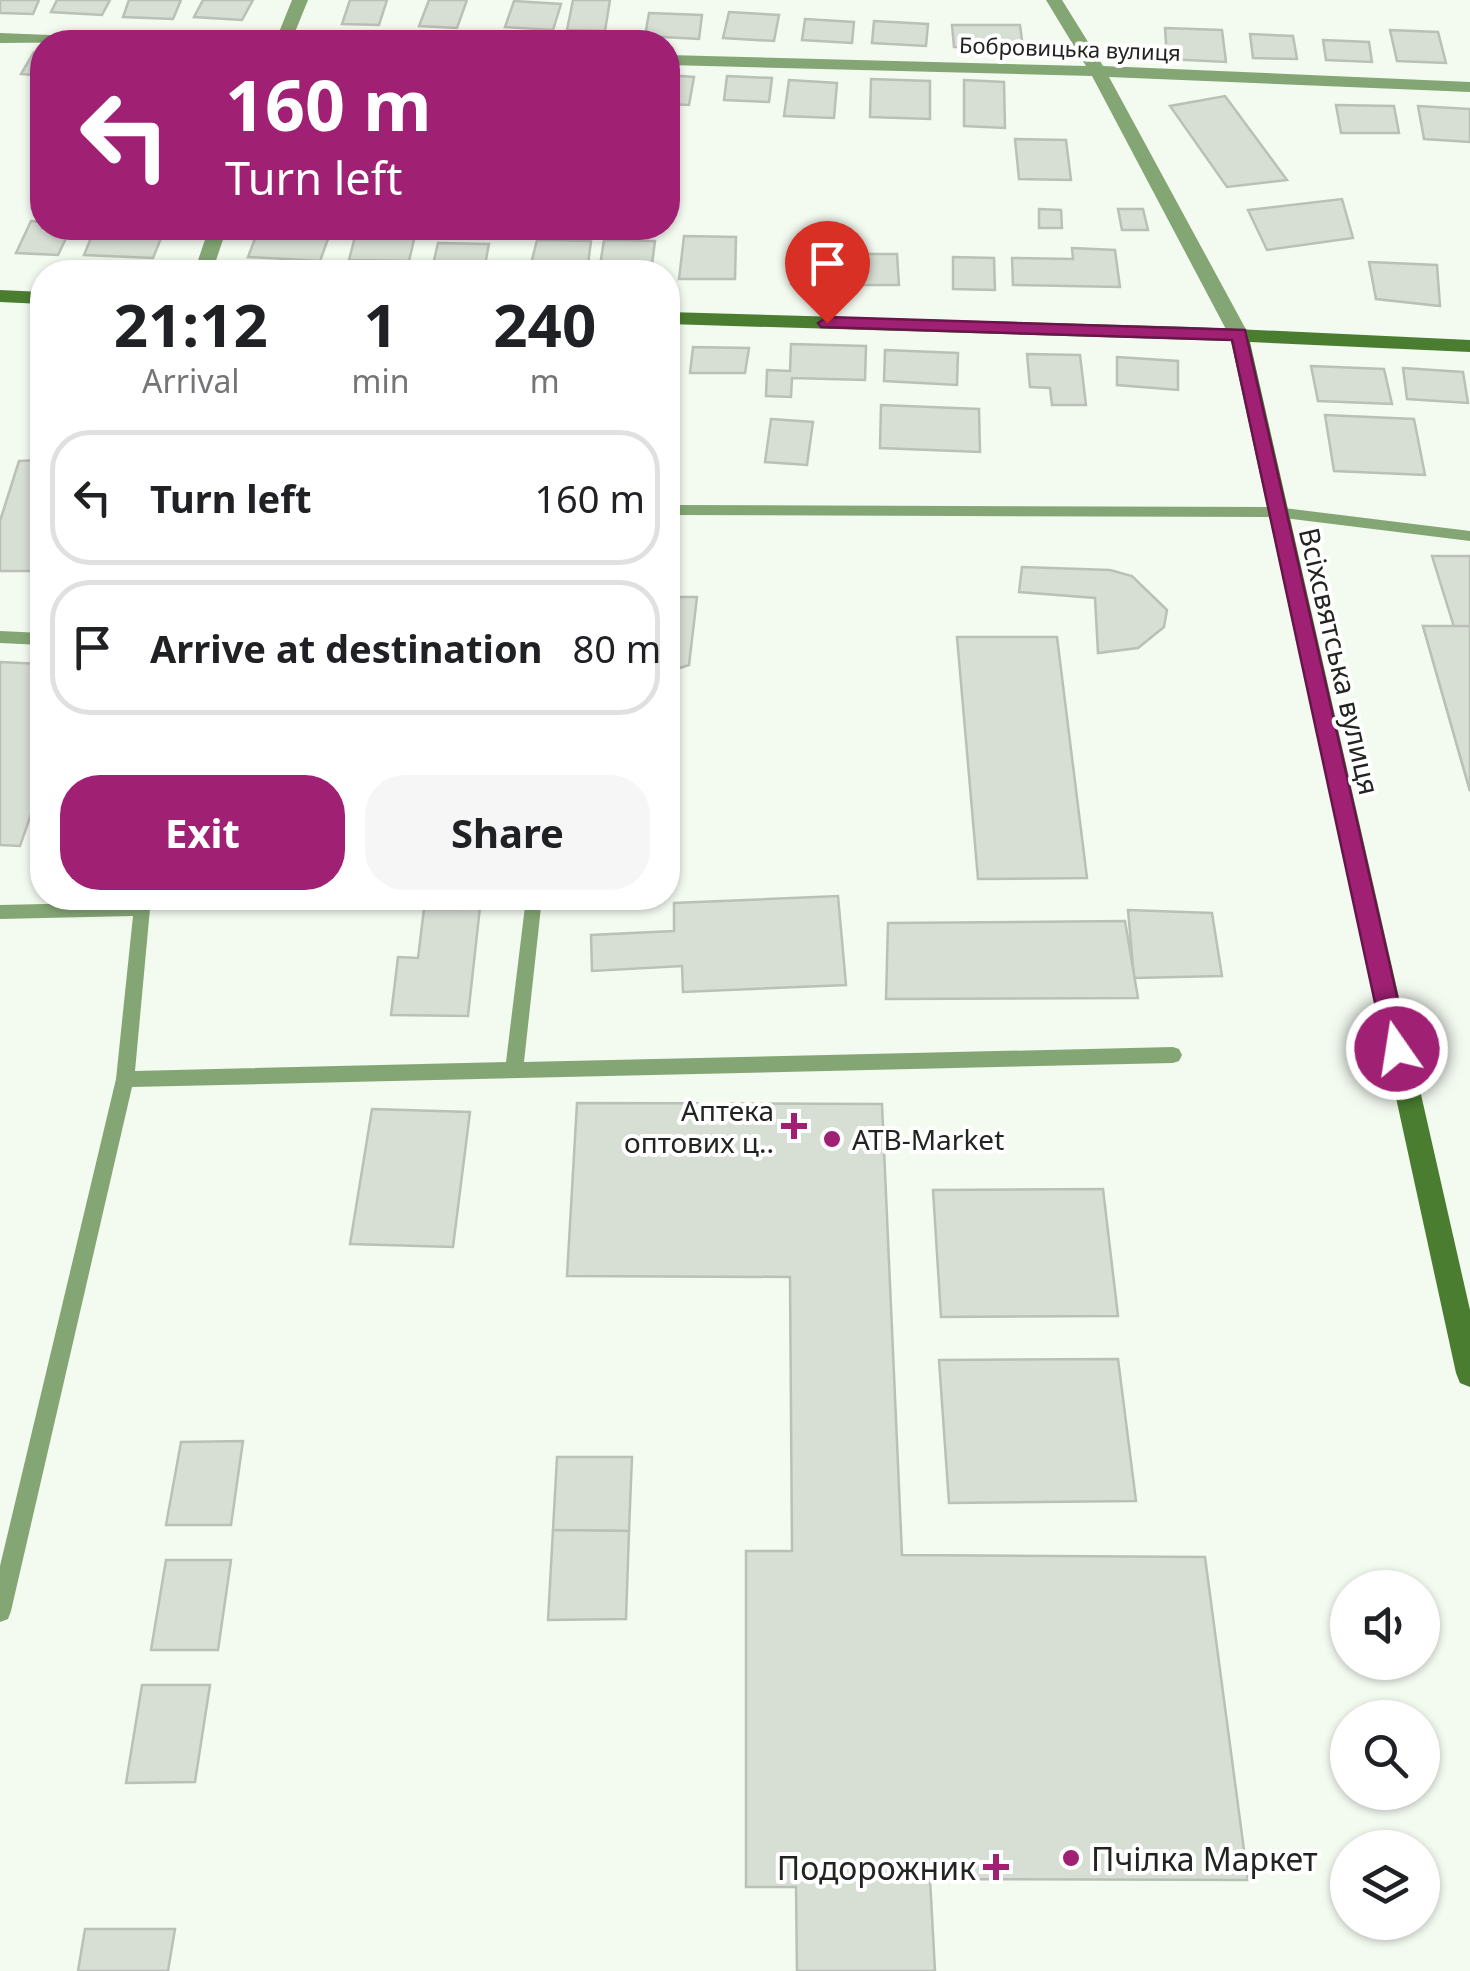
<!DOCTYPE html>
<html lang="en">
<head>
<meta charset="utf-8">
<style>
	body { margin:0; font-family:"Noto Sans",sans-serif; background:#f6f6f6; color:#202124; height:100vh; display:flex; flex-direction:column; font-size:38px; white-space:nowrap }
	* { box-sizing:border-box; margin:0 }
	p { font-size:32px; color:#757577 }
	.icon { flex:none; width:55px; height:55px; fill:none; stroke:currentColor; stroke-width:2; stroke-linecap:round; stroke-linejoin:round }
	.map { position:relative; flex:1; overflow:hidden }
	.drawer { position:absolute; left:30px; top:260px; width:650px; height:650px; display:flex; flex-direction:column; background:#fff; border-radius:40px; box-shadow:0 2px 8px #0004 }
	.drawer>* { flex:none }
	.guide { position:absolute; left:30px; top:30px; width:650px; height:210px; border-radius:40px; box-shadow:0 2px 8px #0004; background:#a02174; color:#fff; overflow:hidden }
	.buttons { position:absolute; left:1330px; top:1570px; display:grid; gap:20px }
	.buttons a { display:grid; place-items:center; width:110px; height:110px; border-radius:50%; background:#fff; box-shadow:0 2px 8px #0004; font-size:50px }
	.pin { position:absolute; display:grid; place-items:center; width:85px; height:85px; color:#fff; margin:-102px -42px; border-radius:50% 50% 50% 0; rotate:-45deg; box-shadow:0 0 10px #0007 }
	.pin .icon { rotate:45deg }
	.me { position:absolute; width:110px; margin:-55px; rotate:347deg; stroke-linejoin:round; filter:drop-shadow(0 0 8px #0008) }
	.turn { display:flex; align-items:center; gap:35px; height:210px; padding:0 30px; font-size:45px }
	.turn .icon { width:130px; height:130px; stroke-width:2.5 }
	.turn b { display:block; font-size:70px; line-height:85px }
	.eta { display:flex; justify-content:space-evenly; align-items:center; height:170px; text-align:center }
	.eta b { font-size:60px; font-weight:700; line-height:70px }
	.primary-button { display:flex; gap:20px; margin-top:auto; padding:20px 30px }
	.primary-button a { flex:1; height:115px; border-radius:40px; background:#a02174; color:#fff; font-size:40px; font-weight:700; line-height:115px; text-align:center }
	.primary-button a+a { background:#f6f6f6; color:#202124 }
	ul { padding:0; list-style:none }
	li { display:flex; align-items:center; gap:30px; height:135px; margin:0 20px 15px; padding:0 10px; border:5px solid #e0e0e0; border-radius:40px }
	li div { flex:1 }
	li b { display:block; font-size:38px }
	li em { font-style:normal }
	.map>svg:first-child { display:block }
	.building { fill:#d7ded4; stroke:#bac0b7; stroke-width:2.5 }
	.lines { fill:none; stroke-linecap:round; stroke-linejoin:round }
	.lane { fill:#84a674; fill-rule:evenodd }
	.street { fill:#84a674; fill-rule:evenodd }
	.secondary { fill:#4b7d30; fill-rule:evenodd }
	.route { fill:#a02174; stroke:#68154b; stroke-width:2.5 }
	.poi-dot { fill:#a02174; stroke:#fff; stroke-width:4 }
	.labels { text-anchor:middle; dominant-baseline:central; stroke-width:8; stroke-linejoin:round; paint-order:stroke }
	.far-street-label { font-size:22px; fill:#212420; stroke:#fff }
	.street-label { font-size:28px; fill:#212420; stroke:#fff }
	.poi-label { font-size:28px; fill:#212420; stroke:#fff; text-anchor:end }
	.near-poi-label { font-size:32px; fill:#212420; stroke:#fff; text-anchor:start }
</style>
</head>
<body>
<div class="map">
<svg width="1470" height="1971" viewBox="0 0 1470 1971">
	<rect width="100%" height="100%" fill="#f3faf0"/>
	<g class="building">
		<path d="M0,0H39L33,14L0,13Z"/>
		<path d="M57,0H110L102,15L51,12Z"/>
		<path d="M129,0H181L173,19L123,17Z"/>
		<path d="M203,0H253L242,20L194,17Z"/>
		<path d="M350,0H387L379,25L342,24Z"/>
		<path d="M429,0H467L457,28L419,26Z"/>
		<path d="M573,0H610L605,31L567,30Z"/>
		<path d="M514,1L561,4L553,30L505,27Z"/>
		<path d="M729,12L779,15L774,41L723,38Z"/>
		<path d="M649,13L702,15L699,39L645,36Z"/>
		<path d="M805,19L854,22L852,43L802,40Z"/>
		<path d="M874,21L928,24L926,46L872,43Z"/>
		<path d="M952,25H1020L1023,48L954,47Z"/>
		<path d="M1165,28L1222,30L1226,62L1167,59Z"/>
		<path d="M1390,30L1438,32L1446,63L1397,61Z"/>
		<path d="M1250,34L1293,36L1297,59L1253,58Z"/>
		<path d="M1323,40L1369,42L1372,62L1326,60Z"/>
		<path d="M34,52H42V76L21,74Z"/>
		<path d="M668,75L694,77L689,105L668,104Z"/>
		<path d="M727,76L772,78L769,102L724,100Z"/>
		<path d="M871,79L930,81V119L870,117Z"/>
		<path d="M789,80L837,83L834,118L784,116Z"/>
		<path d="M964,80L1004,82L1005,128L964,126Z"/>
		<path d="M1225,96L1287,180L1227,187L1170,106Z"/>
		<path d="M1336,105L1394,106L1399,133H1341Z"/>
		<path d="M1418,106L1470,109V142L1424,139Z"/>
		<path d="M1015,139L1066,140L1071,180L1019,179Z"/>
		<path d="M1342,199L1353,238L1267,250L1248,210Z"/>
		<path d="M1039,209L1061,210L1062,228H1039Z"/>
		<path d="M1118,209H1143L1148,230H1122Z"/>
		<path d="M31,221L42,222V228H71L58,255L16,253Z"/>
		<path d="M95,228L164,231L153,258L84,255Z"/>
		<path d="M259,228H332L320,261L248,257Z"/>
		<path d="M357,229L416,231L409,261L349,260Z"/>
		<path d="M684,236L736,237L735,279H679Z"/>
		<path d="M537,240L591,241L587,272H529Z"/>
		<path d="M604,240L655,241L651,272H599Z"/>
		<path d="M438,243L489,244L484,270L432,269Z"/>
		<path d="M1072,248L1115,250L1120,287L1013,285L1012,258L1073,259Z"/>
		<path d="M795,252L840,254L837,287L791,284Z"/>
		<path d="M857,254H897L899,285H859Z"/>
		<path d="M953,257L994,258L995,290L953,289Z"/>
		<path d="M1369,262L1437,265L1440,306L1376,299Z"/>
		<path d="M791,344L866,346L865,380L792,378L791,397L766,396L767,370L790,371Z"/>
		<path d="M693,347L749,348L745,373H690Z"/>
		<path d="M885,350L958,353L957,385L884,381Z"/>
		<path d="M1027,354L1080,355L1086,405H1052L1050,388L1030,387Z"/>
		<path d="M1117,357L1178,361V390L1117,385Z"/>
		<path d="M1311,366L1384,369L1392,404L1318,401Z"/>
		<path d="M1403,368L1463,372L1468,403L1407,399Z"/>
		<path d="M881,405L979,409L980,452L880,448Z"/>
		<path d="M1325,415L1414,419L1425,475L1334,471Z"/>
		<path d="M771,419L813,422L807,465L765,462Z"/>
		<path d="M42,460V571H0V521L19,461Z"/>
		<path d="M1432,556H1470V791L1423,626L1454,627Z"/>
		<path d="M1022,567L1110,570L1132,576L1167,610L1164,627L1138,648L1098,653L1095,598L1019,592Z"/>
		<path d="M668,597H697L689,665L668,672Z"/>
		<path d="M1423,626H1470V791Z"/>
		<path d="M957,637H1057L1087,878L978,879Z"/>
		<path d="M0,662L42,664V783L20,846L0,845Z"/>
		<path d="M838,896L846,985L683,992L682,966L592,971L591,935L674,931V903Z"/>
		<path d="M457,898H481L468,1016L391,1015L398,957L418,958L424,909H456Z"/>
		<path d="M1128,910L1212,913L1222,976L1134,978Z"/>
		<path d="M1125,921L1138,998L886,999L888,923Z"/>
		<path d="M577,1103L882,1104L902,1555L1205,1557L1248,1880L930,1879L935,1971H797L796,1887H746V1551H792L790,1277L567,1276Z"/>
		<path d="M372,1109L470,1112L453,1247L350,1244Z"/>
		<path d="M1103,1189L1118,1316L941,1317L933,1190Z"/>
		<path d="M1118,1359L1136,1501L949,1503L939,1360Z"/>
		<path d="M243,1441L231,1525H166L181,1442Z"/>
		<path d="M557,1457H632L629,1531L553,1530Z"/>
		<path d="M553,1530L629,1531L626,1619L548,1620Z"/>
		<path d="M166,1560H231L218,1650H151Z"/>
		<path d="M142,1685H210L195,1782L126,1783Z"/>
		<path d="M85,1929H175L168,1971H78Z"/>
	</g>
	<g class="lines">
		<g class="lane">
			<path d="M668,505L1276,507L1470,531V541L1276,517L668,515Z"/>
			<path d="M0,631L42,633V645L0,643Z"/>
			<path d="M135,898H151L135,1071L506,1062L526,898H542L524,1062L1173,1047L1179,1049L1182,1055L1179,1061L1173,1063L132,1087L11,1611L8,1619L0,1622V1566L116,1079L133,916L0,919V905L134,902Z"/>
		</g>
		<g class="street">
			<path d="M292,0H308L291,42H275Z"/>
			<path d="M1046,0H1062L1103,66L1470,82V92L1109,77L1249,335L1239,341L1229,335L1092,76L668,65V55L1086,66Z"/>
			<path d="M0,33L100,37L108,42L0,43Z"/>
			<path d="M209,228H227L212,272H194Z"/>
		</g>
		<g class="secondary">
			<path d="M0,290L42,292V304L0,302Z"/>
			<path d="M668,312L1193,327L1470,340V352L1250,342L1470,1310V1387L1460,1383L1456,1373L1231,341L668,324Z"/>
		</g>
	</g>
	<path class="route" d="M827,317L1245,330L1409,1049L1405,1056H1389L1385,1049L1232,340L821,327L818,323Z"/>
	<g class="poi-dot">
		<path d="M789 1111h10v10h10v10h-10v10h-10v-10h-10v-10h10z"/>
		<circle cx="832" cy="1139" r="10"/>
		<circle cx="1071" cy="1858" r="10"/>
		<path d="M991 1852h10v10h10v10h-10v10h-10v-10h-10v-10h10z"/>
	</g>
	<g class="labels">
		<g class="far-street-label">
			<text transform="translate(1070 48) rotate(2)">Бобровицька вулиця</text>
		</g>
		<g class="street-label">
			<text transform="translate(1340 661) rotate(77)">Всіхсвятська вулиця</text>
		</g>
		<g class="poi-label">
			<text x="774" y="1110">Аптека<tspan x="774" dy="32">оптових ц‥</tspan></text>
			<text x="852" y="1139" text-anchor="start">ATB-Market</text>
		</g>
		<g class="near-poi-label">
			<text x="1091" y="1858">Пчілка Маркет</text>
			<text x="976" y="1867" text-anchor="end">Подорожник</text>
		</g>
	</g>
</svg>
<div class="buttons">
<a><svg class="icon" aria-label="sound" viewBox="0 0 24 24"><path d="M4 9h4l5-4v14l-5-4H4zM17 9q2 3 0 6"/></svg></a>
<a><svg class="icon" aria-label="search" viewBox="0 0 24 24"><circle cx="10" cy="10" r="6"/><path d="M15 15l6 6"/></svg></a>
<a><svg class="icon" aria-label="layers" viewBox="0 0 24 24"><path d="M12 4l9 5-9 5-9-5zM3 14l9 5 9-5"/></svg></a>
</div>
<div class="pin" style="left:827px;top:323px;background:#d93025"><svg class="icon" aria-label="arrive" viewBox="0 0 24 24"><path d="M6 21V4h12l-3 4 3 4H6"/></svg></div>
<svg class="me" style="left:1397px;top:1049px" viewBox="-20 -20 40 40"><circle r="17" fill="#a02174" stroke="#fff" stroke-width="3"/><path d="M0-11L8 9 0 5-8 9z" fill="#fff"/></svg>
<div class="guide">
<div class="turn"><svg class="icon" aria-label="left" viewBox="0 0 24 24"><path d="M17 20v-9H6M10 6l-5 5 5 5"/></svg><div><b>160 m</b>Turn left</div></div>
</div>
<section class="drawer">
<div class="eta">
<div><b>21:12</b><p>Arrival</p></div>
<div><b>1</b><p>min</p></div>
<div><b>240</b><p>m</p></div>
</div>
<ul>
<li><svg class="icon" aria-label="left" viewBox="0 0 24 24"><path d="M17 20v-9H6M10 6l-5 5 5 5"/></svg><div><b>Turn left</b></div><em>160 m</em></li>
<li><svg class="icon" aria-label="arrive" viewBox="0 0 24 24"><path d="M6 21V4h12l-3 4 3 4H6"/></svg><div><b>Arrive at destination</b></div><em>80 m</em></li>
</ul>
<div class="primary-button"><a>Exit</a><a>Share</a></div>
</section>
</div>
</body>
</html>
